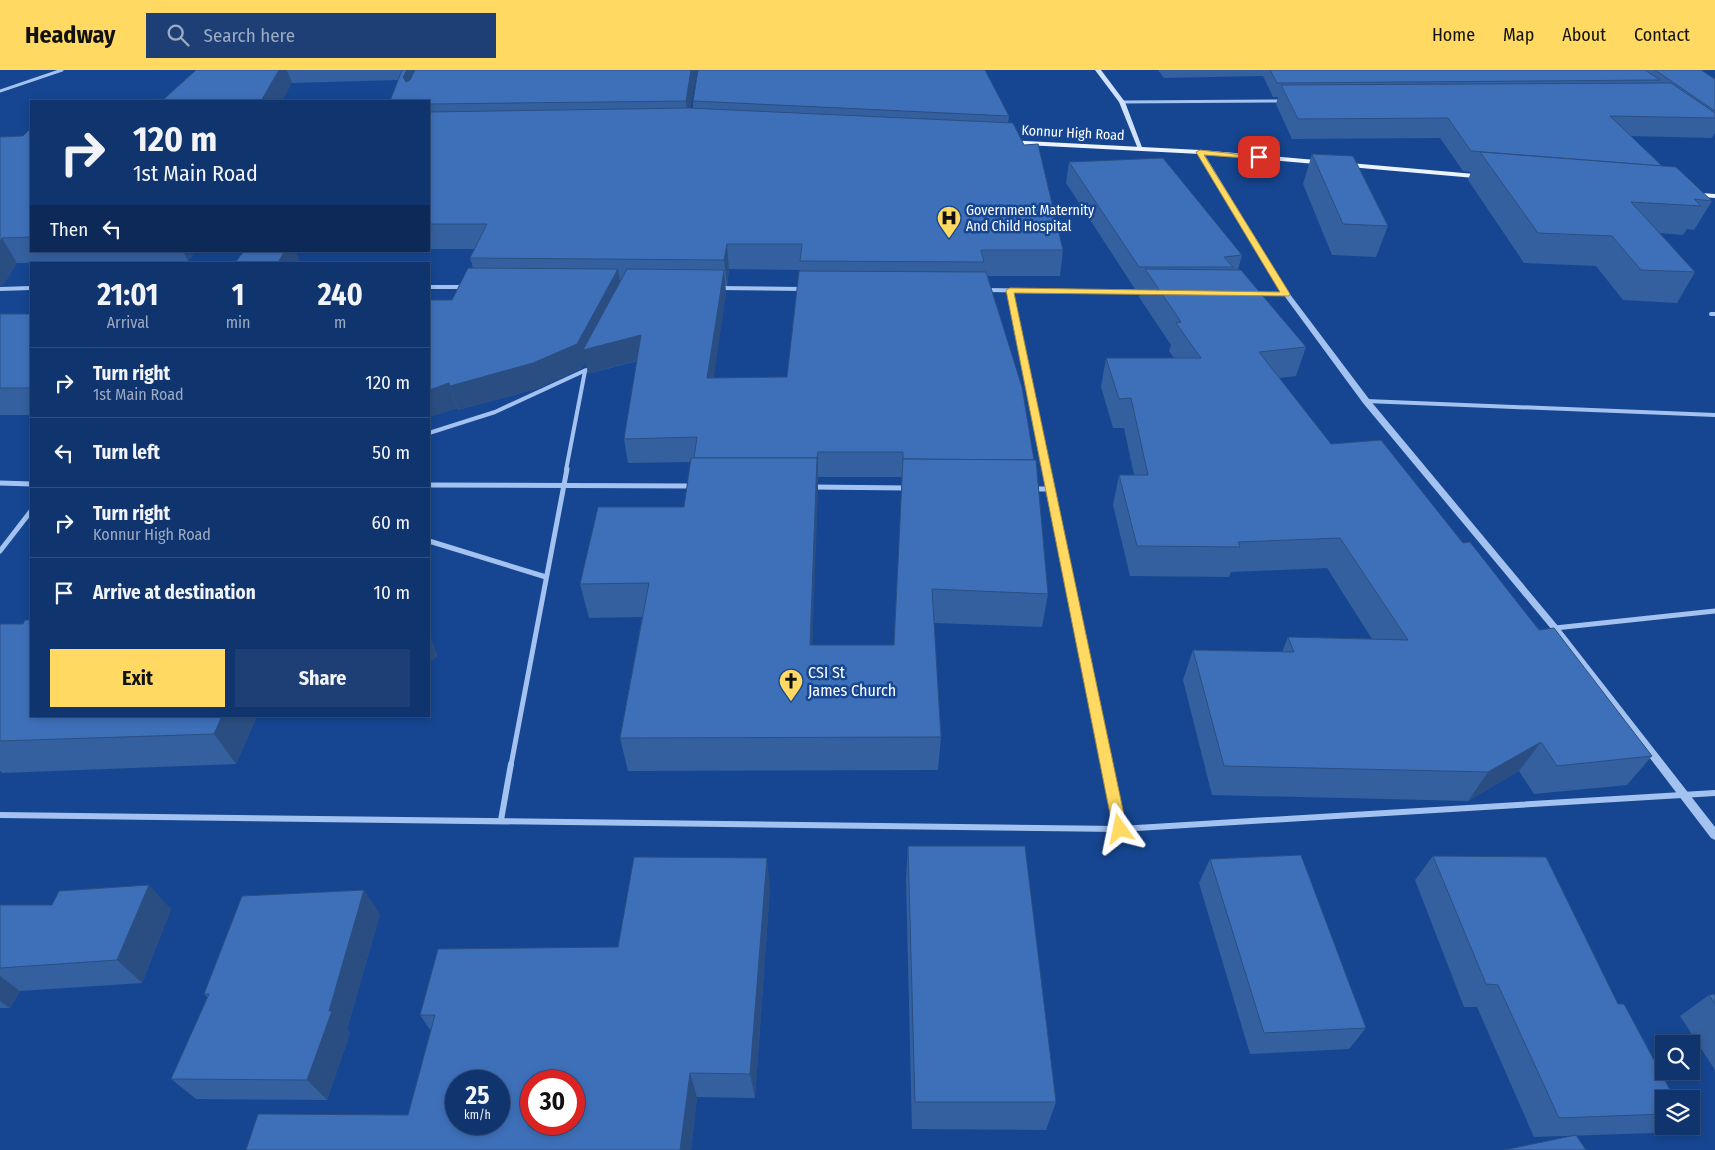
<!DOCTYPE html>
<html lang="en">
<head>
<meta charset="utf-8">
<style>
	body { margin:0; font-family:"Fira Sans Condensed",sans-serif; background:#1e3f75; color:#f1f3f6; height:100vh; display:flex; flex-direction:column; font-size:19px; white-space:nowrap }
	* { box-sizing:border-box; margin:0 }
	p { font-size:16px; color:#9caac2 }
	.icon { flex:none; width:28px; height:28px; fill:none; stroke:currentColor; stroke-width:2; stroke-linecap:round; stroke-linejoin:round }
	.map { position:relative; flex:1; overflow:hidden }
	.side { position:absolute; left:30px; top:192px; width:400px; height:455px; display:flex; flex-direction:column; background:#10346d; border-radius:0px; box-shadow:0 2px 8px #0003,0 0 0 1px #304f80 }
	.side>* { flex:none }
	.banner { position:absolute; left:30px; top:30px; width:400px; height:152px; border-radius:0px; box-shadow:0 2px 8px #0003,0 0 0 1px #304f80; background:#10346d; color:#f1f3f6; overflow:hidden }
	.tools { position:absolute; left:1655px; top:965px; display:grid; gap:10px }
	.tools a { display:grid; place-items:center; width:45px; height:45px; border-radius:0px; background:#10346d; box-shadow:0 2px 8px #0003,0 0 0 1px #304f80; font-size:25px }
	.speed { position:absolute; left:445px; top:1000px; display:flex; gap:10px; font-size:25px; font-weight:700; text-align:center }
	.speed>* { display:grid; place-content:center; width:65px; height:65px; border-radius:50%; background:#10346d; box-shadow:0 2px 8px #0003,0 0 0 1px #304f80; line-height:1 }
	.speed small { font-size:12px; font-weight:400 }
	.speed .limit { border:8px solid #d22; background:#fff; color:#111 }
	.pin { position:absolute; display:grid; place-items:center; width:42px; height:42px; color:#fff; margin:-21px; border-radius:10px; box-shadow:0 2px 8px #0006 }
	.me { position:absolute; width:55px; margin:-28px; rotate:348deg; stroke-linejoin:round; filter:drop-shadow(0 0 4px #0008) }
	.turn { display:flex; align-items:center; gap:18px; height:105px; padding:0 20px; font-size:22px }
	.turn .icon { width:65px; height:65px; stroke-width:2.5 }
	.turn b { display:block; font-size:35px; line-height:42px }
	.then { display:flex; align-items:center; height:48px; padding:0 20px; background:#0003; gap:10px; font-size:19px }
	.eta { display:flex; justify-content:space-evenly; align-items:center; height:85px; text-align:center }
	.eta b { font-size:30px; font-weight:700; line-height:35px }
	.action { display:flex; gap:10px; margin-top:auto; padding:10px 20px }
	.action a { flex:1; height:58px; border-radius:0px; background:#ffd962; color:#111; font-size:20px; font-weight:700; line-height:58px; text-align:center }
	.action a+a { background:#1e3f75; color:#f1f3f6 }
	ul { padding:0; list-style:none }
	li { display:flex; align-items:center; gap:15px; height:70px; padding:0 20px; border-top:1px solid #304f80 }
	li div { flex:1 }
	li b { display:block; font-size:19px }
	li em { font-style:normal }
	header { display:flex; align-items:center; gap:30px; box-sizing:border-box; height:70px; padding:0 25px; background:#ffd962; color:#111 }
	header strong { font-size:24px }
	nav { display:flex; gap:28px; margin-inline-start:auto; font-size:18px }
	.search { width:350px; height:45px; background:#1e3f75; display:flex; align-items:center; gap:12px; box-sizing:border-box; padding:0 18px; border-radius:0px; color:#9caac2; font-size:19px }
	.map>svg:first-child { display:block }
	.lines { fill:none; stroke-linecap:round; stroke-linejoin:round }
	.minor-far3 { stroke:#a3c2f0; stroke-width:3 }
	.minor-far2 { stroke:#a3c2f0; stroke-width:4 }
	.minor-far1 { stroke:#a3c2f0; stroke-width:5 }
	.minor { stroke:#a3c2f0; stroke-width:6 }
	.tertiary { fill:#a3c2f0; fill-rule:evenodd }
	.secondary { fill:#d1e1fb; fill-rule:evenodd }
	.primary { fill:#ecf3ff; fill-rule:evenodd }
	.wall { fill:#35609f; fill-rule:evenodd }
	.shaded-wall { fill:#2b4e82 }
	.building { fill:#3e70b9; stroke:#2b4e82; fill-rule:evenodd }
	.route { fill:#ffd962; stroke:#a68d40 }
	.labels { text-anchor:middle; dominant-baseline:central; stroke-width:5; stroke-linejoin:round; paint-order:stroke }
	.far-street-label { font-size:14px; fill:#fff; stroke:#164691 }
	.far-poi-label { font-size:14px; fill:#fff; stroke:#164691; text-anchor:start }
	.poi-label { font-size:16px; fill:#fff; stroke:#164691; text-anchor:start }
</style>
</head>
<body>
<header>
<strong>Headway</strong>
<div class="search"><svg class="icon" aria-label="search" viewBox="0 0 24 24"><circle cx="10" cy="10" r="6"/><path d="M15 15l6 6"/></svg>Search here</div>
<nav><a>Home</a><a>Map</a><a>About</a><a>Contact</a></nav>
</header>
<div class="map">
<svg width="1715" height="1080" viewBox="0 0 1715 1080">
	<rect width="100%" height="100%" fill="#164691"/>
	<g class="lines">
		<g class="minor-far3">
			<path d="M0,21L62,0"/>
			<path d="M1122,32L1282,31"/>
		</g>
		<g class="minor-far2">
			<path d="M429,217H463"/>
			<path d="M719,218L803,219"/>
			<path d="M0,219L31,218"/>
			<path d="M987,220L1146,222"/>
			<path d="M1010,220L1047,400"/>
			<path d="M1254,224H1286"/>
			<path d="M1711,244H1715"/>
			<path d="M1366,331L1715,345"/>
			<path d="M429,363L495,342L586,300"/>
			<path d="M566,400L585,301"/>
		</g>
		<g class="minor-far1">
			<path d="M1046,399L1107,695"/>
			<path d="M0,413L31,414"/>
			<path d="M429,415L693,416"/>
			<path d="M811,417L908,418"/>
			<path d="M1034,419H1051"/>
			<path d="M429,471L546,507"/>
			<path d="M0,481L31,441"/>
			<path d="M1555,558L1715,541"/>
			<path d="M511,695L567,399"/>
		</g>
		<g class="minor">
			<path d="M1107,694L1120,759"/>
			<path d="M0,745L1120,759L1715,723"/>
			<path d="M501,750L511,694"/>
		</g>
		<path class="tertiary" d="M1198,81L1203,82L1289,223L1369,329L1558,556L1715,757V770L1711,768L1552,560L1363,333L1283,224L1197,82Z"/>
		<path class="secondary" d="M1095,0H1101L1125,32L1143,80L1138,79L1119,32Z"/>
		<g class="primary">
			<path d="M1004,70L1200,80L1486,105L1490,107L1486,109L1200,84L1007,74H1004Z"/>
			<path d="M1687,122L1715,124V128L1690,126L1686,124Z"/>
		</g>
	</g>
	<g class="wall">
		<path d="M196,0H697L690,38H693V31L1009,46L1008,53L1063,180L1060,206H987L1048,524L1042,557L934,553L941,667L938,700L628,701L620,668L642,547L589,548L580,514L684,437L691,392L628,393L624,369L637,291L588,304L586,292L582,298L539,318L458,340L457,338L429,347V230H452L473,198L470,188L475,179H429V31L398,10L292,13L164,29ZM729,199L800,200L787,307L713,308L726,223L725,216H727ZM818,407H902L894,575H812Z"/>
		<path d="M1158,0H1701L1715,9V63L1712,68L1631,66L1662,96L1712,131L1694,160L1687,159L1683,165L1660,163L1695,202L1677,233L1623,230L1596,196L1524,193L1468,110L1471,102L1463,101L1440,68L1292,69L1276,34L1278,27H1273L1263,6L1164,8Z"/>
		<path d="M31,58V181H196L188,191L17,193L3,215L0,67L23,66Z"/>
		<path d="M1312,84L1388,156L1376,187L1332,185L1303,114Z"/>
		<path d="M1069,92L1242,185L1238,200L1306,277L1296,306L1279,308L1331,374L1463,473L1652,686L1627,715L1534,724L1519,701L1468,731L1212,725L1183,610L1193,580L1282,582L1288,567L1372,569L1327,498L1231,502L1229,507L1130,506L1113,435L1119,405H1134L1124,358H1113L1101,317L1106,288H1174L1169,281L1171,275L1139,227L1141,219H1135L1066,113Z"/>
		<rect x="0" y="244" width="31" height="101"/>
		<path d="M0,554H23L257,646L236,694L2,703L0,701Z"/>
		<path d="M908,776L1056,1032L1046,1060L912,1059L906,810Z"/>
		<path d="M1433,786L1664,1029V1056L1653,1063L1534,1067L1477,937H1464L1415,810Z"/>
		<path d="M1210,789L1366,958L1349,979L1250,984L1199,813Z"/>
		<path d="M770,817L755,1028L697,1027L691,1080H246L408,1045L431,961L420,945L618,877Z"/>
		<path d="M0,835L171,839L142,913L20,921L10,938H0Z"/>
		<path d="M380,844L347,959L350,963L327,1030L196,1029L171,1009L208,928L204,924Z"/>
		<path d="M1715,924V1000L1680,946L1709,925Z"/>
	</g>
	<g class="shaded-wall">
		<path d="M279,0H287L292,13L282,31H261Z"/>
		<path d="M407,0H424L410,30L403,7Z"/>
		<path d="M691,0H697L688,53L686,31Z"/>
		<path d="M2,168L17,193L3,215L0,216V171Z"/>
		<path d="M727,174L729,199L727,216L724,190Z"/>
		<path d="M183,181H196L188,191Z"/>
		<path d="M285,181H296L300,194H277Z"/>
		<path d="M618,199L622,222L641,265L645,288L588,304L586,292L582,298L539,318L458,340L450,316Z"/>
		<path d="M724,200L726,223L710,333L707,308Z"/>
		<path d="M449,313L457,338L429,347V320Z"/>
		<path d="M818,382V413L817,388Z"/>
		<path d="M817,388L818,422L811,609L810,575Z"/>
		<path d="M429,563L438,586L429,593Z"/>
		<path d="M222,646H257L236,694L214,664Z"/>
		<path d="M1541,672L1519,701L1468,731L1488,702Z"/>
		<path d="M767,788L770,817L755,1028L750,1004Z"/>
		<path d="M149,815L171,839L142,913L117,890Z"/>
		<path d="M364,820L380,844L347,959L350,963L327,1030L307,1010Z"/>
		<path d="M0,906L20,921L10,938L0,931Z"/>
		<path d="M690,1003L697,1027L691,1080H680Z"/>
	</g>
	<g class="building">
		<path d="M196,0H279L261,31H62L164,29Z"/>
		<path d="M402,0H407L403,7L406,12L410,10L415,0H691L686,31L429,34V31H390Z"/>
		<path d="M698,0H985L1009,46L693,31Z"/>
		<path d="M1270,0H1645L1660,10L1277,13Z"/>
		<path d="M1655,0H1701L1715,9V41Z"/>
		<path d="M1671,13L1715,43V48L1610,46L1662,96L1471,81L1448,48L1298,49L1281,15Z"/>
		<path d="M688,38L1013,53L1024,75L1038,74L1063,180H981L984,192L800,191L802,174H727L724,190L470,188L487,154H429V42Z"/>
		<path d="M31,58V167L2,168L0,171V67L23,66Z"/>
		<path d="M1480,82L1676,97L1712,131L1694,129L1701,136L1631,132L1695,202L1641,200L1612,166L1538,163Z"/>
		<path d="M1312,84L1353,86L1388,156L1343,154Z"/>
		<path d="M1163,88L1242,185L1224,187L1233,197H1139L1069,92Z"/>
		<path d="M244,181H285L277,194H234Z"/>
		<path d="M468,198L618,199L577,274L533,293L450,316L449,313L429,320V230H452Z"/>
		<path d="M627,199L724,200L707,308L787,307L799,201L986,202L1022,317L1034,390L903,389V382H818L817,388H694L697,367L624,369L641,265L583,280Z"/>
		<path d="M1145,199L1241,200L1306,277L1259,282L1331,374L1381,370L1463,473L1470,472L1539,560L1554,558L1652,686L1557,696L1541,672L1488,702L1224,696L1193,580L1294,582L1288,567L1408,570L1340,468L1238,472L1240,477L1137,476L1119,405H1148L1131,328L1119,329L1106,288H1201L1176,253L1181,252Z"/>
		<rect x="0" y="244" width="31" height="74"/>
		<path d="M691,388H817L810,575H894L903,389L1036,390L1048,524L932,519L941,667L620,668L649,513L580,514L598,437H684Z"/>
		<path d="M25,550H31V646H222L214,664L0,671V554H23Z"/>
		<path d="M908,776H1025L1056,1032H915Z"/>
		<path d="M1301,785L1366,958L1264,963L1210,789Z"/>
		<path d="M1433,786L1546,787L1618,934H1624L1675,1029H1664V1044L1559,1048L1498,915L1486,914Z"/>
		<path d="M634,787L767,788L750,1004L690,1003L680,1080H246L258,1044L408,1045L435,945H420L438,879L618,877ZM456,1011H499V1054H456ZM531,1011H574V1054H531Z"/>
		<path d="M149,815L117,890L0,898V835H52L59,821Z"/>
		<path d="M364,820L329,941H332L307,1010L171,1009L209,924H204L242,826Z"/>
		<path d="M1715,924V934L1709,925Z"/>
		<path d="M1576,1065L1586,1080H1504Z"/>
	</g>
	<path class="route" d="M1200,80L1262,87L1259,89L1204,85L1290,224L1289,226L1014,223L1127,759L1125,764H1115L1113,759L1006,220L1010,218L1280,222L1196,82Z"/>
	<defs>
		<symbol id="hospital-pin" viewBox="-11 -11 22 30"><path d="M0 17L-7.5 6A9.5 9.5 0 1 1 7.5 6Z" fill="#ffd962" stroke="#164691"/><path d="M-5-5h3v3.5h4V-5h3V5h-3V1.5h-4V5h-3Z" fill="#111"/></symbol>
		<symbol id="church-pin" viewBox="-11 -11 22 30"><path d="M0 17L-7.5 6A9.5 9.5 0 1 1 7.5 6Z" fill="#ffd962" stroke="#164691"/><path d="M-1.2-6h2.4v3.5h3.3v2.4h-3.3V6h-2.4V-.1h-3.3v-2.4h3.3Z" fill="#111"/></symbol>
	</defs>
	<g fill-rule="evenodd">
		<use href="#hospital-pin" x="935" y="134" width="28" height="38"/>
		<use href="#church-pin" x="777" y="597" width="28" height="38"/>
	</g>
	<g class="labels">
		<g class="far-street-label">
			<text transform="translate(1073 63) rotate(3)">Konnur High Road</text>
		</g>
		<g class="far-poi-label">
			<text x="966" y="140">Government Maternity<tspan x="966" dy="16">And Child Hospital</tspan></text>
		</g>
		<g class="poi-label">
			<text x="808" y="602">CSI St<tspan x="808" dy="18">James Church</tspan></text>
		</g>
	</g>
</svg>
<div class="tools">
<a><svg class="icon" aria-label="search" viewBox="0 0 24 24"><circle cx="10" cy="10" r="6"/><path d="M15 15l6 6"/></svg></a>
<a><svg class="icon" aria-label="layers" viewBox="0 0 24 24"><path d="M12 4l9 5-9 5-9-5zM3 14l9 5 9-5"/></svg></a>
</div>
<div class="speed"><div>25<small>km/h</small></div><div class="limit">30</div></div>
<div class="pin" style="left:1259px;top:87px;background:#d93025"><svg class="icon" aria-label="arrive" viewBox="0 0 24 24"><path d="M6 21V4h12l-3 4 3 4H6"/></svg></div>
<svg class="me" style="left:1120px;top:759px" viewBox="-20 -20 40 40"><path d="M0-17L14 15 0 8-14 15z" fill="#ffd962" stroke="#fff" stroke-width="4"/></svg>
<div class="banner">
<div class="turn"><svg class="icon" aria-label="right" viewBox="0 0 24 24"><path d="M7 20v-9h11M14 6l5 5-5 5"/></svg><div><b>120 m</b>1st Main Road</div></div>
<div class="then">Then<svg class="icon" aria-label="left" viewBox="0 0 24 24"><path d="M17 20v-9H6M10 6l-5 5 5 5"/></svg></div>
</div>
<section class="side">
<div class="eta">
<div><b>21:01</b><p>Arrival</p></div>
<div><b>1</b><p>min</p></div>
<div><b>240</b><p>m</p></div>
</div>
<ul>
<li><svg class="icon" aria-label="right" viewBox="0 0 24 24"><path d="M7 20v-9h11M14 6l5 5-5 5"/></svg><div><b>Turn right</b><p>1st Main Road</p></div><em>120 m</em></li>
<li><svg class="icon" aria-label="left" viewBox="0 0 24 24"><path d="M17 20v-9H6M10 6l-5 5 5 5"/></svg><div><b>Turn left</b></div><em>50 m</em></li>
<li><svg class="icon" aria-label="right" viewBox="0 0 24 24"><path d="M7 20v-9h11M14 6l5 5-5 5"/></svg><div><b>Turn right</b><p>Konnur High Road</p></div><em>60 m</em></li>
<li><svg class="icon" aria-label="arrive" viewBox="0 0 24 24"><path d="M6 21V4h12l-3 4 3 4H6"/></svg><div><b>Arrive at destination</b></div><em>10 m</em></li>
</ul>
<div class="action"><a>Exit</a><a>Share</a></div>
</section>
</div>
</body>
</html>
